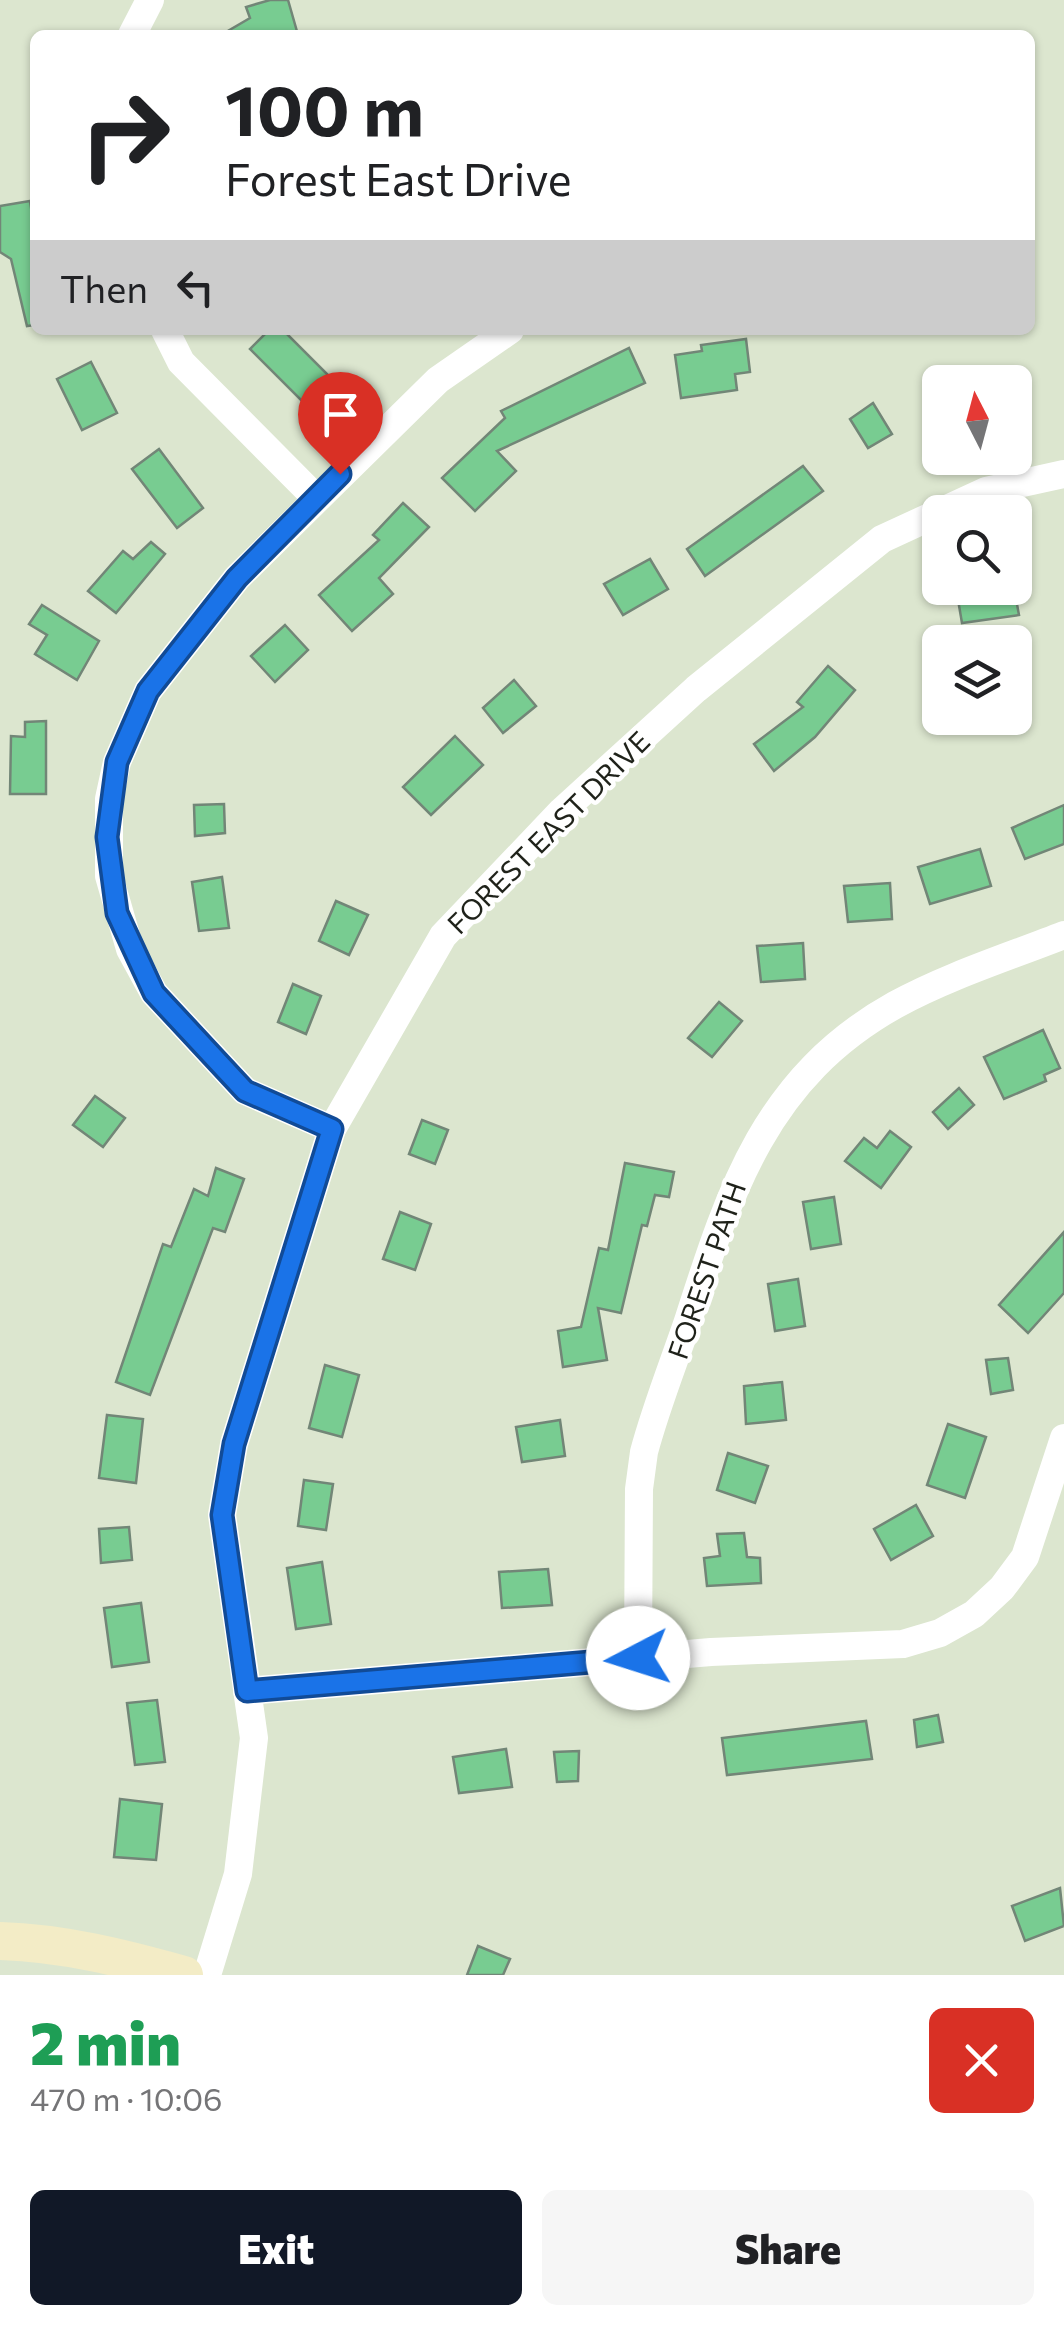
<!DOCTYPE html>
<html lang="en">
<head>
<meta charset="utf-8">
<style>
	body { margin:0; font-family:Commissioner,sans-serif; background:#f6f6f6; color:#202124; height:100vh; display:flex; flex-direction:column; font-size:38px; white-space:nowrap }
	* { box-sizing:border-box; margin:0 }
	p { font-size:32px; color:#757577 }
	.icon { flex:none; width:55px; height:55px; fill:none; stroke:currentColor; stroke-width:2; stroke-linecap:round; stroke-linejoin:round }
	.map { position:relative; height:1975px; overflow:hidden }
	.details { display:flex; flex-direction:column; background:#fff; flex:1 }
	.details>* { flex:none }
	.top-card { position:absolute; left:30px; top:30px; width:1005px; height:305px; border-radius:15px; box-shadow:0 2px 8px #0004; background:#fff; color:#202124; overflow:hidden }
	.needle { width:65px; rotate:354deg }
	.buttons { position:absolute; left:922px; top:365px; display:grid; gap:20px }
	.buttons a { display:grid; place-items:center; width:110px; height:110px; border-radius:15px; background:#fff; box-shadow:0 2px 8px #0004; font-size:50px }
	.pin { position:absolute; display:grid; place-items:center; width:85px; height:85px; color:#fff; margin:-102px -42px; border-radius:50% 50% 50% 0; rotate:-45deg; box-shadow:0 0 10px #0007 }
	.pin .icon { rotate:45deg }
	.me { position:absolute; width:110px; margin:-55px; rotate:265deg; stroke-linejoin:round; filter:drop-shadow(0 0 8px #0008) }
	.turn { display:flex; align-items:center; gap:35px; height:210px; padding:0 30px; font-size:45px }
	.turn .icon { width:130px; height:130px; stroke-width:2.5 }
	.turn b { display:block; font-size:70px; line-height:85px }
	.then { display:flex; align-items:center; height:95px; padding:0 30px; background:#0003; gap:20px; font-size:38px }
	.round { display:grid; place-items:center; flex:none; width:105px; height:105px; border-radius:15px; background:#f6f6f6 }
	.summary { display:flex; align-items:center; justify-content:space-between; height:170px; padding:0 30px }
	h1 { font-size:60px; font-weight:800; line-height:75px; color:#1e9e55 }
	.button { display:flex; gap:20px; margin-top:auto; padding:20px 30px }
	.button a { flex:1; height:115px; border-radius:15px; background:#111827; color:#fff; font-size:40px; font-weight:800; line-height:115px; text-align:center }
	.button a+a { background:#f6f6f6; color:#202124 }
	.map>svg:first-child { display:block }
	.building { fill:#78cc91; stroke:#728677; stroke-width:2.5 }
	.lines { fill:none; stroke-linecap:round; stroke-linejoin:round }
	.minor { stroke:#fff; stroke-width:28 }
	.secondary { stroke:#f3ecc6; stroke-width:38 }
	.route-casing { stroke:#114b97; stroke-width:25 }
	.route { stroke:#1a73e8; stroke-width:18 }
	.labels { text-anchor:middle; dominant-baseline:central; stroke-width:9; stroke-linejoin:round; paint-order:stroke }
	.street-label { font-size:28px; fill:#1f221a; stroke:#fff }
</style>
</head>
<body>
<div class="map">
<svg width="1064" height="1975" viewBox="0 0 1064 1975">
	<rect width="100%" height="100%" fill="#dce6cf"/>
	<g class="building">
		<path d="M270,0H288L298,35H221L250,18L246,7Z"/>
		<path d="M30,201L35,233V325L27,326L11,259L0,252V206Z"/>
		<path d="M269,330H283L329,376L303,402L250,349Z"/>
		<path d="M746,339L750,372L735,374L737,390L681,398L675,355L702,351L701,345Z"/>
		<path d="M629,348L645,383L497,451L516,471L475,511L442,478L505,418L501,411Z"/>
		<path d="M91,362L117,413L82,430L57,379Z"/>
		<path d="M873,403L892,434L868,448L850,419Z"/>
		<path d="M159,449L203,508L177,528L132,469Z"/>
		<path d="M803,466L823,491L705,576L687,549Z"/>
		<path d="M403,503L429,527L379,578L393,594L352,631L319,595L379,540L373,535Z"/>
		<path d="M151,542L165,554L116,613L88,591L123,551L133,559Z"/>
		<path d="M650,559L668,589L623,615L604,584Z"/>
		<path d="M956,588H1014L1019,615L962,623Z"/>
		<path d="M42,605L99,641L77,680L35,654L47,635L29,624Z"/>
		<path d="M285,625L308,650L275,682L251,656Z"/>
		<path d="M828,666L855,690L815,737L774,771L754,744L803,707L797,702Z"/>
		<path d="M514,680L536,706L503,733L483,708Z"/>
		<path d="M46,721V794H10L11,736L25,737V722Z"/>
		<path d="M455,736L483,765L431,815L403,787Z"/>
		<path d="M224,804L225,833L195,836L194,805Z"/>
		<path d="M1064,805V844L1025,859L1012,828Z"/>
		<path d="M980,849L991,886L930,904L918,867Z"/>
		<path d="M222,877L229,928L199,931L192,882Z"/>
		<path d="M890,883L892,919L848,922L844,886Z"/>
		<path d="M336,901L368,915L349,955L319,941Z"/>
		<path d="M803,943L805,979L761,982L757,946Z"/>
		<path d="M293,984L321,996L306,1034L278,1022Z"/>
		<path d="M719,1002L742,1021L712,1057L688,1038Z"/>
		<path d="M1043,1030L1060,1068L1044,1075L1046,1081L1004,1099L984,1057Z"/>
		<path d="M959,1088L974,1105L948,1129L933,1112Z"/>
		<path d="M95,1096L125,1118L103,1147L73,1125Z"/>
		<path d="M422,1120L448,1130L435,1164L409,1154Z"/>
		<path d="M890,1131L911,1147L881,1188L845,1161L864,1138L877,1148Z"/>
		<path d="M625,1163L674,1172L669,1197L655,1195L647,1226L642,1225L621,1313L598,1308L607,1360L563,1367L558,1331L581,1327L599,1248L608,1250Z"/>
		<path d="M216,1168L244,1179L225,1232L213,1228L150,1395L116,1382L163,1244L171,1247L194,1189L208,1196Z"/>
		<path d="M834,1197L841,1244L811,1249L803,1202Z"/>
		<path d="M400,1212L431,1224L415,1270L383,1259Z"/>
		<path d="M1064,1232V1293L1028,1333L999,1305Z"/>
		<path d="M798,1279L805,1326L775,1331L768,1284Z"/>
		<path d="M1008,1358L1013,1390L991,1394L986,1360Z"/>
		<path d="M325,1365L359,1375L342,1437L309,1428Z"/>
		<path d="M782,1382L786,1420L746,1424L744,1386Z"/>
		<path d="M107,1415L143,1419L136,1483L99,1478Z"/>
		<path d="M560,1420L565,1456L522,1462L516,1427Z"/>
		<path d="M948,1424L986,1437L965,1498L927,1485Z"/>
		<path d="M728,1453L768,1466L755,1503L717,1490Z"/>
		<path d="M304,1480L333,1484L326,1530L298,1526Z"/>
		<path d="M916,1505L933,1536L891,1560L874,1529Z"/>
		<path d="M129,1527L132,1560L101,1563L99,1529Z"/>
		<path d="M744,1533L747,1557L760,1558L761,1583L707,1586L704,1558L720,1556L717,1534Z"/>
		<path d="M322,1562L331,1624L296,1629L287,1568Z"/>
		<path d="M548,1569L552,1605L502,1608L499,1572Z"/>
		<path d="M141,1603L149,1662L112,1667L104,1608Z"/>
		<path d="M157,1700L165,1762L135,1765L127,1703Z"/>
		<path d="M938,1715L943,1742L917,1747L914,1720Z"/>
		<path d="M866,1721L872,1759L727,1775L722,1738Z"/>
		<path d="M506,1749L512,1787L459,1793L453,1757Z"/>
		<path d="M579,1751L578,1781L557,1782L554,1752Z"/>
		<path d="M120,1799L162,1804L156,1860L114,1857Z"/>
		<path d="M1060,1888L1064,1926L1025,1941L1012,1906Z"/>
		<path d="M478,1946L510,1959L503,1975H467Z"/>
	</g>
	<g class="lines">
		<g class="minor">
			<path d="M132,35L150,0"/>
			<path d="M165,330L181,362L315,497"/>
			<path d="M332,1129L245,1091L154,993L130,949L109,876V799L117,762L148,691L237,578L438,380L510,330"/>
			<path d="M638,1657L639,1489L644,1452C656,1407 673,1365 688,1321C730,1190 766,1077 895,1005C948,976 1008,957 1064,935"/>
			<path d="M247,1691L711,1652L903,1644L940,1633L974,1614L1002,1588L1025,1557L1064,1438"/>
			<path d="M207,1975L238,1874L254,1738L222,1515L234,1444L332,1129L443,936L562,811L696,689L882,539L986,491L1064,474"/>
		</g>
		<path class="secondary" d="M0,1941C64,1943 123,1958 184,1975"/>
	</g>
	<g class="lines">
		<defs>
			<path id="route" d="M340,474L237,578L148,691L117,762L107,837L117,913L154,993L245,1091L332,1129L234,1444L222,1515L247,1691L638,1658"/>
		</defs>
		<use href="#route" class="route-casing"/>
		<use href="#route" class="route"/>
	</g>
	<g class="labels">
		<g class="street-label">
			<text transform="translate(548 832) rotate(-45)">FOREST EAST DRIVE</text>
			<text transform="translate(706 1270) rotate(-71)">FOREST PATH</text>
		</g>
	</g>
</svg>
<div class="buttons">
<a><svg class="needle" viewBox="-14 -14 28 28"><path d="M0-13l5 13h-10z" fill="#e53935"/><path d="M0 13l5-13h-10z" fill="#757577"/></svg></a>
<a><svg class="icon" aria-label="search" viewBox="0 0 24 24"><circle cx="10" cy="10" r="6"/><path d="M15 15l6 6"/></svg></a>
<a><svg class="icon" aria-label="layers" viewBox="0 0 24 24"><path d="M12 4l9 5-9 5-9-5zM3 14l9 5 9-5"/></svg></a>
</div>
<div class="pin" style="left:340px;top:474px;background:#d93025"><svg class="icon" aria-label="arrive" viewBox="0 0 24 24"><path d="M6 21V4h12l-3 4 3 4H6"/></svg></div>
<svg class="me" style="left:638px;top:1658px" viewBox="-20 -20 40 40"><circle r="19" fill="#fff"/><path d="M0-13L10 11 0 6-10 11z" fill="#1a73e8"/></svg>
<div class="top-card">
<div class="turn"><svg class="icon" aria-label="right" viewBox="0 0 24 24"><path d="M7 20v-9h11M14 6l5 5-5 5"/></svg><div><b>100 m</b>Forest East Drive</div></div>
<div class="then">Then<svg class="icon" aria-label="left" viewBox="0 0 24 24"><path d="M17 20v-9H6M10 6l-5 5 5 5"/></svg></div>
</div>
</div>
<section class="details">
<div class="summary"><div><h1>2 min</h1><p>470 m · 10:06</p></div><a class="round" style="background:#d93025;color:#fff"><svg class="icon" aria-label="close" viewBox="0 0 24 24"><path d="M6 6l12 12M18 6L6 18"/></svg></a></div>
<div class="button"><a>Exit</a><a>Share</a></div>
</section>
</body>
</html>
